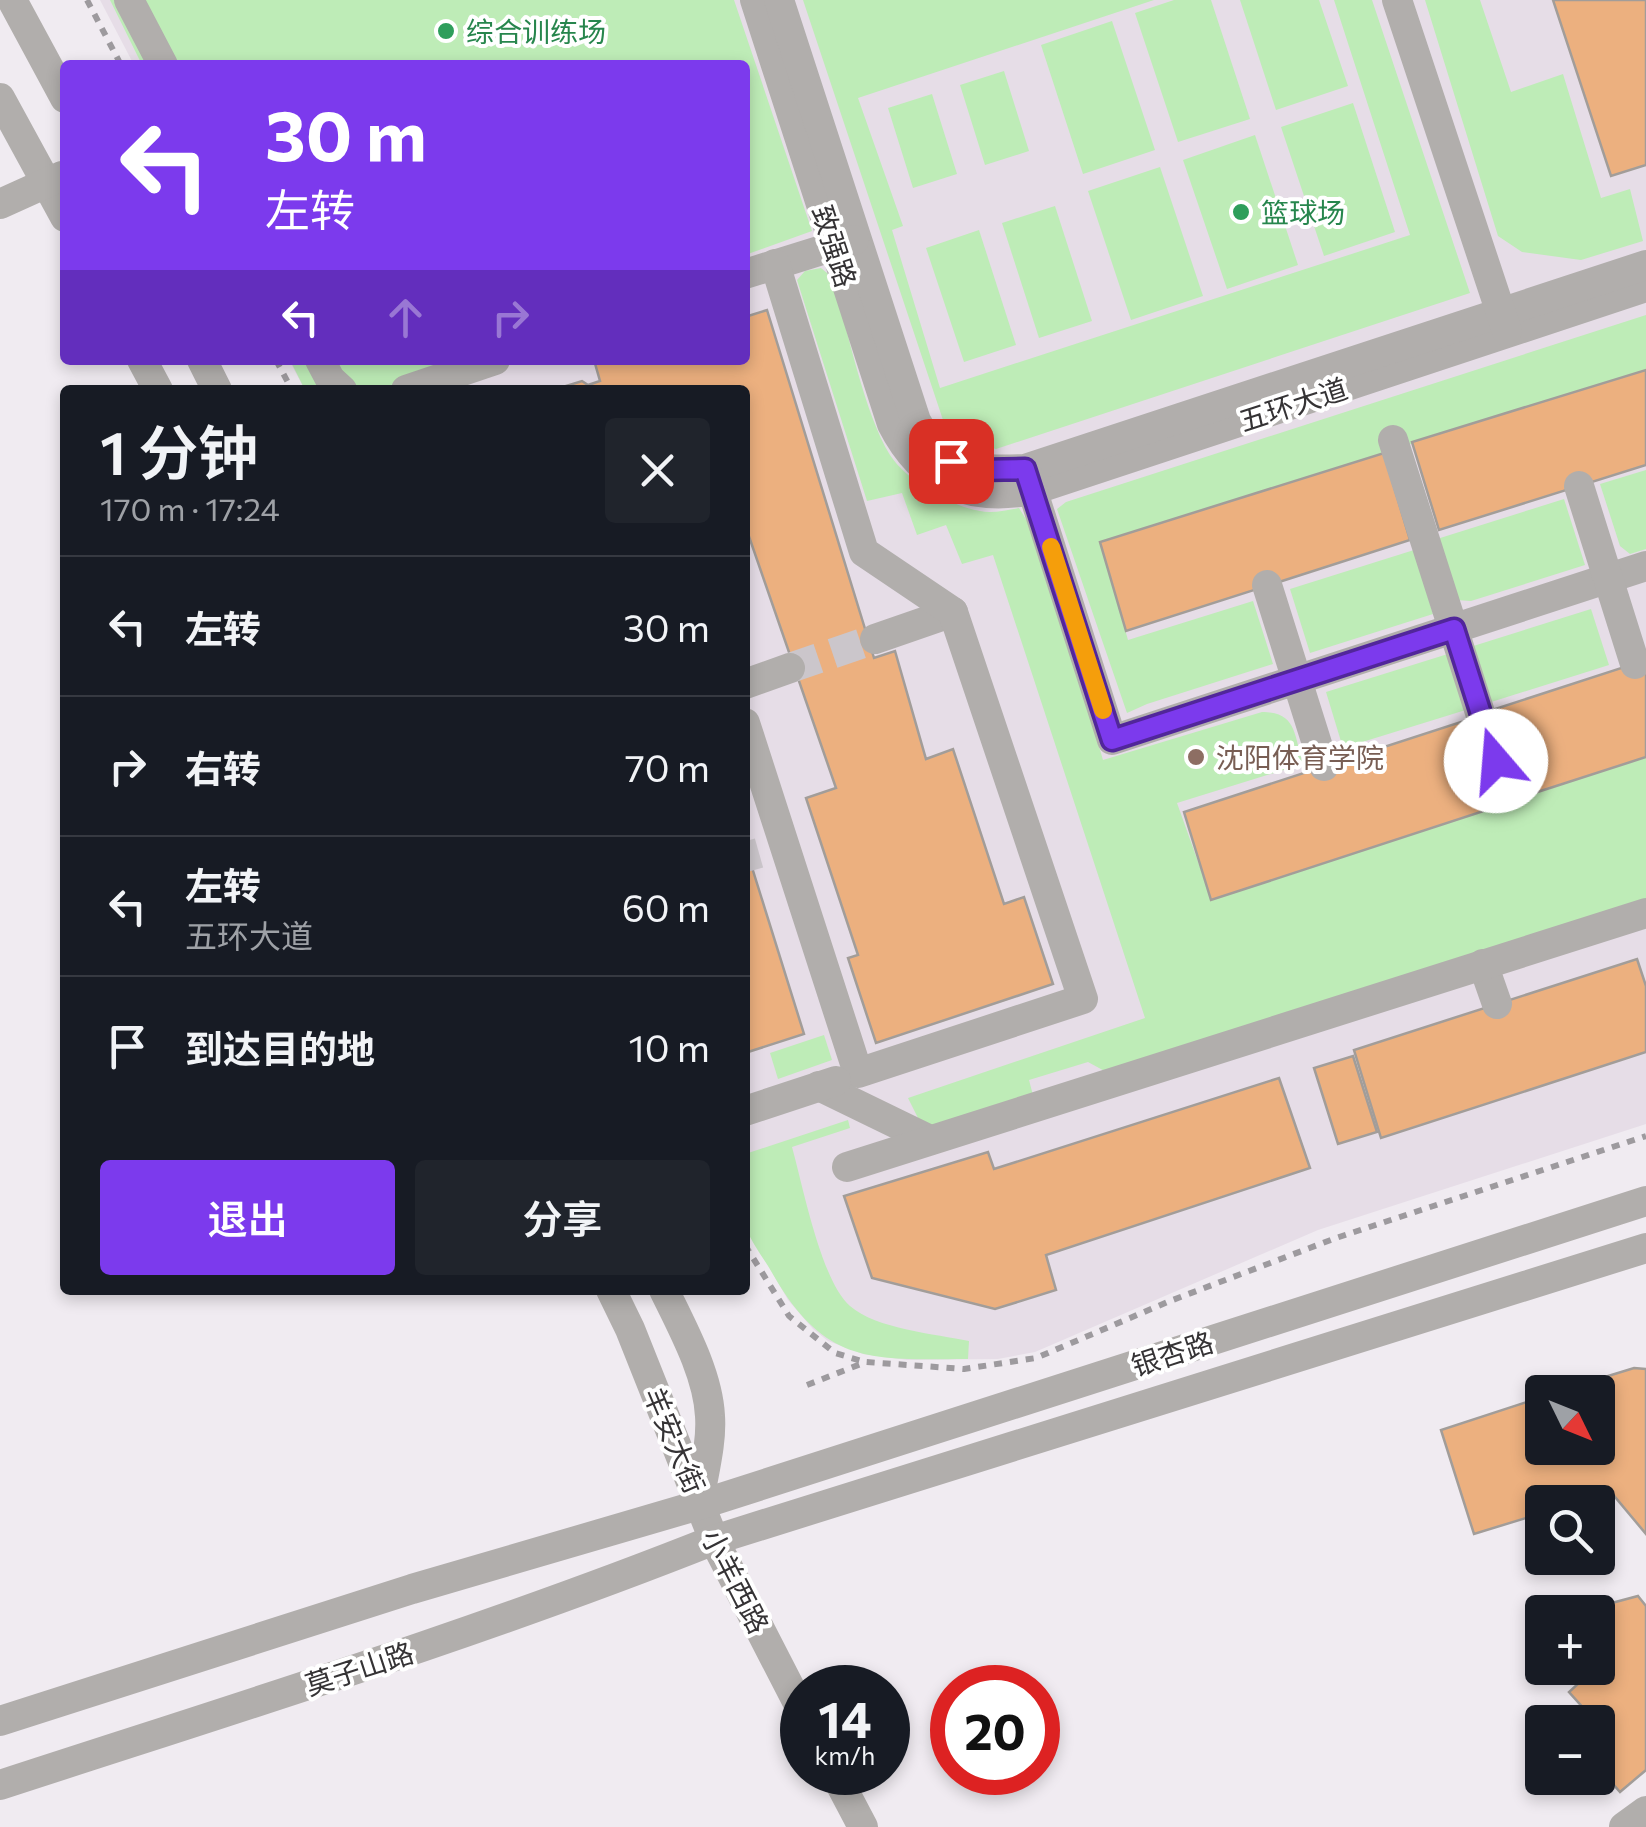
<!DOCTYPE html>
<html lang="zh">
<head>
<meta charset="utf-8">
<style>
	body { margin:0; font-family:Commissioner,"Noto Sans SC",sans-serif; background:#20242c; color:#f1f3f6; height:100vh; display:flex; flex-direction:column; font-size:38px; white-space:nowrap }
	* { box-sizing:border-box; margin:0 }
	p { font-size:32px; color:#9ea1a6 }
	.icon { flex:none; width:55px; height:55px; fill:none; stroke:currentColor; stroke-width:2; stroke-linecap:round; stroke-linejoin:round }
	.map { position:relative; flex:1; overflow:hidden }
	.sheet { position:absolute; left:60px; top:385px; width:690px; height:910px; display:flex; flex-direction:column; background:#171b24; border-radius:10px; box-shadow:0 5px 15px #0003 }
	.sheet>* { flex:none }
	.guide { position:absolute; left:60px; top:60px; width:690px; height:305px; border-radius:10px; box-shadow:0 5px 15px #0003; background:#7c3aed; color:#fff; overflow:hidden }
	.needle { width:65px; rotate:133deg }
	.tools { position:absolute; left:1525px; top:1375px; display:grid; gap:20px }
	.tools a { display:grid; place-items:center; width:90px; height:90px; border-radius:10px; background:#171b24; box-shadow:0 5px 15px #0003; font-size:50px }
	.speed { position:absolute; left:780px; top:1665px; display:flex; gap:20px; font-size:50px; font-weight:700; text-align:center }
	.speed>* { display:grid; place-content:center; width:130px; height:130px; border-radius:50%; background:#171b24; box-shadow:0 5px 15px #0003; line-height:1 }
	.speed small { font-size:25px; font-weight:400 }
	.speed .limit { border:15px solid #d22; background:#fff; color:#111 }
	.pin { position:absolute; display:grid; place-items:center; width:85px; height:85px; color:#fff; margin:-42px; border-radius:20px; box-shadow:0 5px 15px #0006 }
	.me { position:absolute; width:110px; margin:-55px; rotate:342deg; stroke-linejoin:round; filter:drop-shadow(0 0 8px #0008) }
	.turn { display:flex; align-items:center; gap:35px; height:210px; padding:0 40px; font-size:45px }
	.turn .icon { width:130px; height:130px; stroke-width:2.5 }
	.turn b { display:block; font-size:70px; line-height:85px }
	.lanes { display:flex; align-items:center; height:95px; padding:0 40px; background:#0003; justify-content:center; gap:50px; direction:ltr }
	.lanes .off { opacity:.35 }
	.round { display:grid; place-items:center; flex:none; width:105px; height:105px; border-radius:10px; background:#20242c }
	.summary { display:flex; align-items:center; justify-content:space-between; height:170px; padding:0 40px }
	h1 { font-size:60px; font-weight:600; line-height:75px }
	.primary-button { display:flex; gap:20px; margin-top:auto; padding:20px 40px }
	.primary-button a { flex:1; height:115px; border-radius:10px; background:#7c3aed; color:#fff; font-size:40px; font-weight:600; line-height:115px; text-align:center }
	.primary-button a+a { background:#20242c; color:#f1f3f6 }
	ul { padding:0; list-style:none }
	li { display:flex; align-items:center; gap:30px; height:140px; padding:0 40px; border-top:2px solid #363941 }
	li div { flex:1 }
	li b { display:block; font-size:38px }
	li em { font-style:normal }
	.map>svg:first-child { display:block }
	.built { fill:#e6dde7 }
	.green { fill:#beecb7 }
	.building { fill:#ecb07f; stroke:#a29d99; stroke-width:2.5 }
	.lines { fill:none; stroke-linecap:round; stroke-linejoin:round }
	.minor-tunnel { stroke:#cbc6cb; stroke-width:30; stroke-dasharray:30 15; stroke-linecap:butt }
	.path { stroke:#9d9a9e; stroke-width:6; stroke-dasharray:8 8; stroke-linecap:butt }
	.minor { stroke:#b1aeac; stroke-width:30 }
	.route-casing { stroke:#51269a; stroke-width:25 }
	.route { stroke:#7c3aed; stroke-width:18 }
	.slow { stroke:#f59e0b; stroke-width:18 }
	.leisure-dot { fill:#2e9e5b; stroke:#fff; stroke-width:4 }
	.education-dot { fill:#8d6e63; stroke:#fff; stroke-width:4 }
	.labels { text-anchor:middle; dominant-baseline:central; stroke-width:8; stroke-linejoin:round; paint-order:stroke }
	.leisure-label { font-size:28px; fill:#27864d; stroke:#fff; text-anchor:start }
	.street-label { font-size:28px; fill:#353335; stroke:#fff }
	.education-label { font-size:28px; fill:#785e54; stroke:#fff; text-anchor:start }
</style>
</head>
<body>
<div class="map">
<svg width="1646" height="1827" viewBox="0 0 1646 1827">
	<rect width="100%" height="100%" fill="#f0ebf1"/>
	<path class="built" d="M100,0H1646V1124L1318,1230L1035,1352L998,1359L907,1360L863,1354L828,1341L813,1329L788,1300L745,1225V390H305L289,360H745V65H134Z"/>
	<g class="green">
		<path d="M110,0H734L812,231L745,255V65H142Z"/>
		<path d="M803,0H1154L858,98L903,226L892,230L940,388L1410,235L1334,0H1372L1470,293L996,449L964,439L943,420Z"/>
		<path d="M1174,0H1211L1250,119L1178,142L1135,13Z"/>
		<path d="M1240,0H1319L1348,86L1276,110Z"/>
		<path d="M1425,0H1480L1511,92L1563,74L1601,198L1630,189L1643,241L1581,260L1522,252L1498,236Z"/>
		<path d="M1112,21L1155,150L1083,174L1041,45Z"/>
		<path d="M1004,71L1029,151L985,165L960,85Z"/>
		<path d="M932,94L957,174L913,188L888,108Z"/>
		<path d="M1353,103L1395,232L1324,256L1281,127Z"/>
		<path d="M1255,135L1298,265L1227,289L1183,160Z"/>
		<path d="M1160,167L1203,296L1131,320L1088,191Z"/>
		<path d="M1055,206L1092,321L1039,338L1002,223Z"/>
		<path d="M979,230L1016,345L964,362L926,248Z"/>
		<path d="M821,268L833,278C847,328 864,413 890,455C907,481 950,506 980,511C992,514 1006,510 1019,508L1037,537L1103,760L1262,712C1297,712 1294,735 1303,764L1177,803L1211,898L1646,757V899L1110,1074L1088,1062L1029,1080L1034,1099L938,1130L919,1120L908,1098L1145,1018L993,555L962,564L946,525L917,535L902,493L867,501L797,280L805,271Z"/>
		<path d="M1646,315V370L1100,542L1128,640L1253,601L1273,664L1147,704L1127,713L1057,509L1066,502Z"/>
		<path d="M290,360H460L378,390H305Z"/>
		<path d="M1646,470V549L1630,554L1620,546L1600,484Z"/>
		<path d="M1564,499L1585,565L1471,601L1456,600L1437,539Z"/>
		<path d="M1414,550L1433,614L1310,653L1290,589Z"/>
		<path d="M1591,609L1609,665L1485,704L1467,648Z"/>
		<path d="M1451,653L1469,709L1343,748L1326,692Z"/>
		<path d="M824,1035L832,1060L778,1079L770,1053Z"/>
		<path d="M848,1120L850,1128L792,1147C803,1186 821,1281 850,1306C876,1329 936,1334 969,1341L968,1359C870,1360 824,1365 771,1271C763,1257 749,1240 745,1224C740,1203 745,1175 745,1154Z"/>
	</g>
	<g class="building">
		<path d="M1553,0H1646V165L1611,176Z"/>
		<path d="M767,310L874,658L895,651L926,759L953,749L1004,904L1024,897L1053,984L876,1043L848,958L858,955L806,798L836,788L745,525V390H553L582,381L588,385L600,381L594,360H745V317Z"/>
		<path d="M1646,370V465L1439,530L1412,442Z"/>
		<path d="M1384,453L1410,540L1126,631L1100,542Z"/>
		<path d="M1646,660V757L1522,797L1495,709Z"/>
		<path d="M1467,720L1496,807L1211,900L1184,812Z"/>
		<path d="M745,845L804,1034L745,1053Z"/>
		<path d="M1637,959L1646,986V1052L1381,1138L1354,1050Z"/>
		<path d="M1353,1056L1377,1132L1338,1144L1314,1068Z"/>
		<path d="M1279,1078L1310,1168L1046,1255L1056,1290L995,1309L872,1278L844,1196L988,1152L994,1169Z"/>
		<path d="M1634,1368L1646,1369V1534L1610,1491L1575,1502H1542V1513L1474,1534L1441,1430L1542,1397V1448H1598V1392H1556Z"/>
		<path d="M1638,1596L1646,1606V1770L1620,1792L1598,1767V1737L1604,1731L1569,1692L1591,1672L1587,1668H1598V1612H1578Z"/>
	</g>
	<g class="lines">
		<g class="minor-tunnel">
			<path d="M790,668L875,639"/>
			<path d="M745,857L759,853"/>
		</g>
		<g class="path">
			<path d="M87,0L121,65"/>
			<path d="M276,360L292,390"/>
			<path d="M745,1245L789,1316L835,1353L865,1362"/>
			<path d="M807,1385L866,1362L964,1369L1036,1358L1170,1301L1336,1238L1646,1136"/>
		</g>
		<g class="minor">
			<path d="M12,0L65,98"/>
			<path d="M129,0L163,65"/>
			<path d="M755,0L892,424C922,483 968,502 1033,490L1646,287"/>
			<path d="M779,0L916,421C943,470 974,471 1025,469L1646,265"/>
			<path d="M1397,0L1507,331"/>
			<path d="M0,98L65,217"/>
			<path d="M0,204L62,176"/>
			<path d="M745,274L854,240"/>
			<path d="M142,360L158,390"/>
			<path d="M202,360L217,390"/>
			<path d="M320,360L330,379L342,390"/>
			<path d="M406,390L495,360"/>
			<path d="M1393,440L1506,794"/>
			<path d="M1027,473L1112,740L1646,566"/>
			<path d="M1579,486L1635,664"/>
			<path d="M1267,585L1324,766"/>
			<path d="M875,639L953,612"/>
			<path d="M745,684L790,668"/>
			<path d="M745,723L858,1073L1083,999L953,612L864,552L775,264"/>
			<path d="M1483,964L1497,1004"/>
			<path d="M819,1086L930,1140"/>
			<path d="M745,1111L836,1081"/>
			<path d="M847,1167L1646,913"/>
			<path d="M611,1290L630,1329L714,1540L802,1711"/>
			<path d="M664,1290C682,1327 708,1374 710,1416C712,1443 703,1475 699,1502"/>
			<path d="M0,1721L412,1589L699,1505L1646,1201"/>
			<path d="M834,1772L863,1827"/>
			<path d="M0,1785C239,1707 480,1633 714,1540L1646,1248"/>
			<path d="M1624,1827L1646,1811"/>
		</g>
	</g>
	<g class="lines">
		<defs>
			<path id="route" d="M951,461L976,470L1025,469L1112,740L1454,629L1496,761"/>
		</defs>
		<use href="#route" class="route-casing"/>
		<use href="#route" class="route"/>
		<path class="slow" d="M1051,547L1103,710"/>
	</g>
	<g class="leisure-dot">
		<circle cx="446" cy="31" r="10"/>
		<circle cx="1241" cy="212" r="10"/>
	</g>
	<circle class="education-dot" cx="1196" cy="757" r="10"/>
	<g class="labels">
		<g class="leisure-label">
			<text x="466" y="31">综合训练场</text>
			<text x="1261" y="212">篮球场</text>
		</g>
		<g class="street-label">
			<text transform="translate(835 246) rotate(72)">致强路</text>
			<text transform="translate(1293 404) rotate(-18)">五环大道</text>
			<text transform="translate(1172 1353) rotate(-18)">银杏路</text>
			<text transform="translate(675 1440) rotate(67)">羊安大街</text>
			<text transform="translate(736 1581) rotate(63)">小羊西路</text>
			<text transform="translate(359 1668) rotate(-18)">莫子山路</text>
		</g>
		<g class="education-label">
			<text x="1216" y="757">沈阳体育学院</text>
		</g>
	</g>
</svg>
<div class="tools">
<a><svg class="needle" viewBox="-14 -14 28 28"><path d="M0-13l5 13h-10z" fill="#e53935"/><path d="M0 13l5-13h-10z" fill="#9ea1a6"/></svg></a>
<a><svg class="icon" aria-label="search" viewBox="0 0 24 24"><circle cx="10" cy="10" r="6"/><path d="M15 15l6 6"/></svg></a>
<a>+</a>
<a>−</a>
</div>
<div class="speed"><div>14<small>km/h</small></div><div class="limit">20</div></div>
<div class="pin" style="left:951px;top:461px;background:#d93025"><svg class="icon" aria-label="arrive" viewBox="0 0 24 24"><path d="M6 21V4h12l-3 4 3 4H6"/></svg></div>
<svg class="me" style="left:1496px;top:761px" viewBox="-20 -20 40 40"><circle r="19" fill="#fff"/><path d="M0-13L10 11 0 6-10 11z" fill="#7c3aed"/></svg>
<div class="guide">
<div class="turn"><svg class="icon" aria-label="left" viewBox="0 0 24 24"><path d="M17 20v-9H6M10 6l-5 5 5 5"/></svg><div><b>30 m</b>左转</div></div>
<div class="lanes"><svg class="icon" aria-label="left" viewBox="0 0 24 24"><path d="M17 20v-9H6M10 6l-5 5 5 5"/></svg><svg class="icon off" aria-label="ahead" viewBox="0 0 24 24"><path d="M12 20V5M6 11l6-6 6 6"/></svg><svg class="icon off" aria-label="right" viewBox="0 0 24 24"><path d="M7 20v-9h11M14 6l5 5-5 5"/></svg></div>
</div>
<section class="sheet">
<div class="summary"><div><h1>1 分钟</h1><p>170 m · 17:24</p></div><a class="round"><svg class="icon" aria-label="close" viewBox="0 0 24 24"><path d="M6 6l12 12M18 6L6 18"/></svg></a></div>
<ul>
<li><svg class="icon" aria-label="left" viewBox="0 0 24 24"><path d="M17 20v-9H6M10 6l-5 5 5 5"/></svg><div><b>左转</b></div><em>30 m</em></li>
<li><svg class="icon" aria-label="right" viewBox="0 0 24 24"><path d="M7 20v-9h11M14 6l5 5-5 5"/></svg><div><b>右转</b></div><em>70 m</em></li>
<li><svg class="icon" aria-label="left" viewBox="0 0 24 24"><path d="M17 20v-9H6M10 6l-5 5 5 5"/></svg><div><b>左转</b><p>五环大道</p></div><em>60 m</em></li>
<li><svg class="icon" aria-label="arrive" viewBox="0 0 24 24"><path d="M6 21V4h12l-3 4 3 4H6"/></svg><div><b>到达目的地</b></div><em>10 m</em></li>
</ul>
<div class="primary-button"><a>退出</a><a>分享</a></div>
</section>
</div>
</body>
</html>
